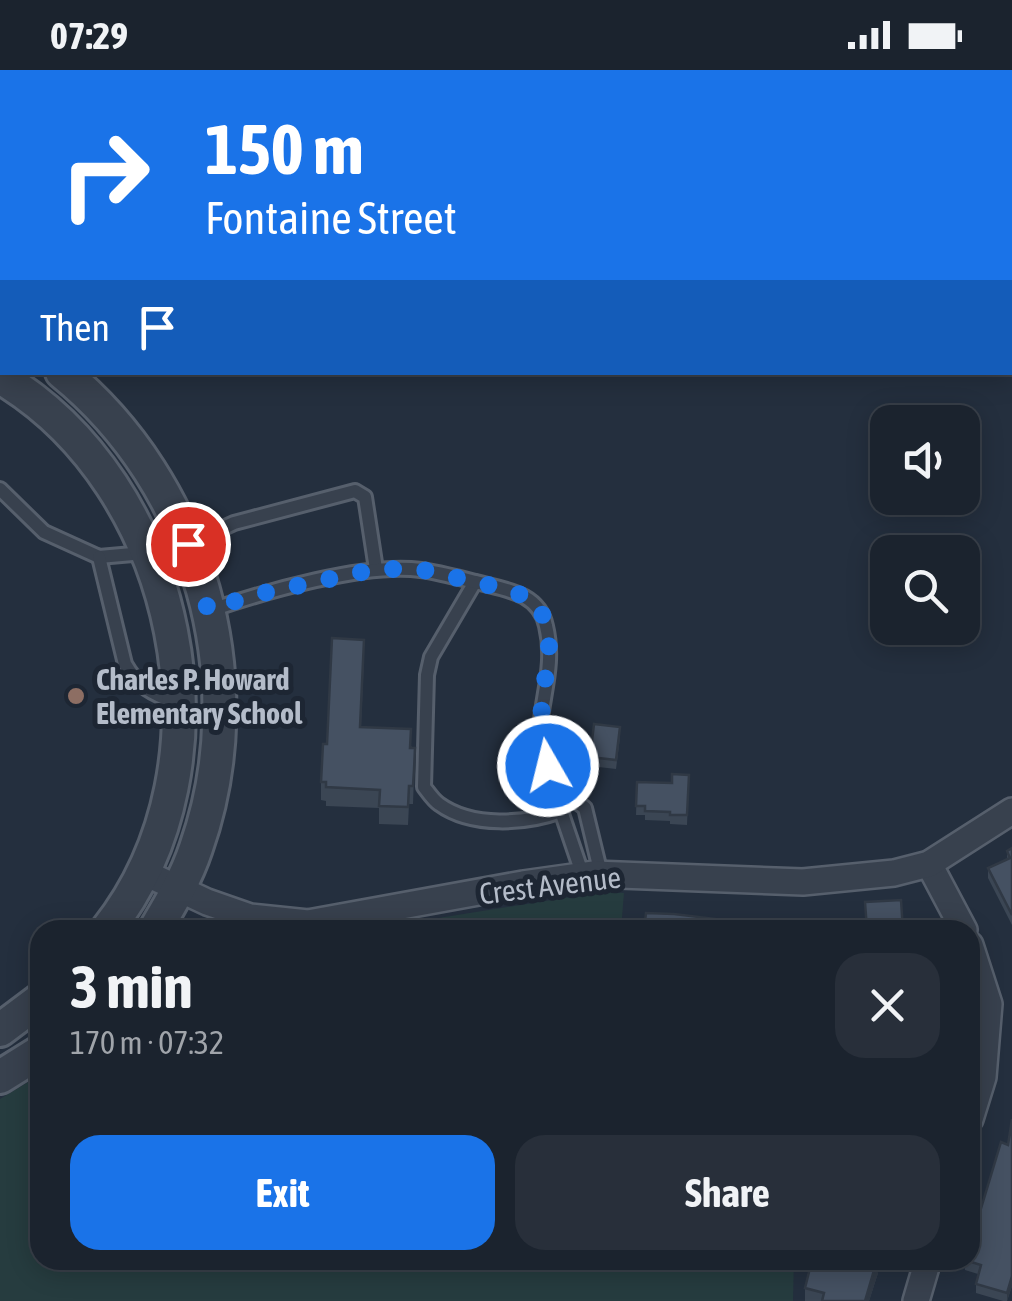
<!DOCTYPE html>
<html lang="en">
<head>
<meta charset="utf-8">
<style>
	body { margin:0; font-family:"Asap Condensed",sans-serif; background:#282f3a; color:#f1f3f6; height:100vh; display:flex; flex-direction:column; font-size:38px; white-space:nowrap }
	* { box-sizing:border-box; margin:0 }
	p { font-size:32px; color:#a0a4aa }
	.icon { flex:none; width:55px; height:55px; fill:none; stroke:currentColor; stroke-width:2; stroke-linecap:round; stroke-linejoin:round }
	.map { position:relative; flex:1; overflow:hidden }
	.sheet { position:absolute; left:30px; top:850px; width:950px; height:350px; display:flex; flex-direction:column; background:#1b232e; border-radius:30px; box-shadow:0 5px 25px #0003,0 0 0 2px #39404a }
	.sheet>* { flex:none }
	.banner { position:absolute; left:0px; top:0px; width:1012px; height:305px; box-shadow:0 5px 25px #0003,0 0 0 2px #39404a; background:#1a73e8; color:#fff; overflow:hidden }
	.buttons { position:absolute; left:870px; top:335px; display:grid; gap:20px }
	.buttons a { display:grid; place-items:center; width:110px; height:110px; border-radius:20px; background:#1b232e; box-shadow:0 5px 25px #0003,0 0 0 2px #39404a; font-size:50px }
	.pin { position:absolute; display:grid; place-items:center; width:85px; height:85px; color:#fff; margin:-42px; border:5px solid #fff; border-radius:50%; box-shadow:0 2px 10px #0007 }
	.me { position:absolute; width:110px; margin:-55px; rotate:352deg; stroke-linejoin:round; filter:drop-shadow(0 0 8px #0008) }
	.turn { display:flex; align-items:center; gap:35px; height:210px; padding:0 40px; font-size:45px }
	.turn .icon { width:130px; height:130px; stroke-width:2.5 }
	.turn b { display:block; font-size:70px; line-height:85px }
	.then { display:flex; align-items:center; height:95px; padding:0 40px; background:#0003; gap:20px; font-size:38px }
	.round { display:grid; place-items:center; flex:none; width:105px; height:105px; border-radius:30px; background:#282f3a }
	.summary { display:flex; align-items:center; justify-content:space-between; height:170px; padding:0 40px }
	h1 { font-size:60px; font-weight:700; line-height:75px }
	.button { display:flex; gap:20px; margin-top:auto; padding:20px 40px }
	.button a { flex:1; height:115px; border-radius:30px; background:#1a73e8; color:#fff; font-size:40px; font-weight:700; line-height:115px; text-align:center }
	.button a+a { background:#282f3a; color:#f1f3f6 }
	.status { display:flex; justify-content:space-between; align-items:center; height:70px; padding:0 50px; background:#1b232e; direction:ltr }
	.status svg { height:28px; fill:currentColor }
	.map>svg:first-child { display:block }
	.green { fill:#263c3f }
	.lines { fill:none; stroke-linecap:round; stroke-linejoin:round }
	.service-casing { stroke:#565f6c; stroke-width:18 }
	.minor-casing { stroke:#565f6c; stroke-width:30 }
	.tertiary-casing { stroke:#565f6c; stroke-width:38 }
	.motorway-casing { stroke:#434c59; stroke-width:52 }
	.service { stroke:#38414e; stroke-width:12 }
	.minor { stroke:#38414e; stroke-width:25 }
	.tertiary { stroke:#38414e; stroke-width:32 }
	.motorway { stroke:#746855; stroke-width:48 }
	.wall { fill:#3b4654 }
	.shaded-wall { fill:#303945 }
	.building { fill:#455162; stroke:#303945; stroke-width:2.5 }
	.route { stroke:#1a73e8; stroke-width:18; stroke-dasharray:0 32.4 }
	.education-dot { fill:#8d6e63; stroke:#1d2633; stroke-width:4 }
	.labels { text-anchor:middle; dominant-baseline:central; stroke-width:10; stroke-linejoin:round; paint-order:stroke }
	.poi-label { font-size:30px; font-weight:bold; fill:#b4bcc9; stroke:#1d2633; text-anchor:start }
	.street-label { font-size:30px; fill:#b4bcc9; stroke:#1d2633 }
</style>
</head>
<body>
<div class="status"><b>07:29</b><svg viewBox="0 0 49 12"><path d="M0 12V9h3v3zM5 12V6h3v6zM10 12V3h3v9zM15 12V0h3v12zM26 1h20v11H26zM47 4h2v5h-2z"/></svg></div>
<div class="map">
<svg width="1012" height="1231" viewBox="0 0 1012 1231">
	<rect width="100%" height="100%" fill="#242f3e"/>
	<g class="green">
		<path d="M601,822L624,823L621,860H364Z"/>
		<path d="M40,1005V1190H794L793,1231H0V1029Z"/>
	</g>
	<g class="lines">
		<defs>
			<g id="service">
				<path d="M0,419L44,462L99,487L144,483"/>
				<path d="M189,474L234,453L355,421L365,427L376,499"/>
				<path d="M99,487L125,594C138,617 153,624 177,633"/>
				<path d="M475,512L431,587L427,605L424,717C428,722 433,730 439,734C472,758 526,754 561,741"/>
				<path d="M211,540C264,522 366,492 421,500C443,503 466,510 488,515C514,521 540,527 546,556C563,627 502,679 585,738L601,804"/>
				<path d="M565,733L561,741L583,806"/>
			</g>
			<g id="minor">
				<path d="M929,794L964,860"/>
				<path d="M143,802L207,832L250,847L308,853L523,814L594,804L803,812L894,803L929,794L1012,741"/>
				<path d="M970,875L989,934L983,1007L970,1049"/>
				<path d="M916,1231L928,1190"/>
			</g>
			<g id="tertiary">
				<path d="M0,262L2,264"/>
				<path d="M62,302C200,414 255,611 196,778C186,808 171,833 155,860"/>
				<path d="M0,307C181,414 239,693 107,860"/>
				<path d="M0,960L40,930"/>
				<path d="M0,1007L40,982"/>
			</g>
			<g id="motorway">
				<path d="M545,0L552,2"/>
				<path d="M758,0L765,2"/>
				<path d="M1010,104L1012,105"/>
				<path d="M1010,183L1012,184"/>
			</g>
		</defs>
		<use href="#service" class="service-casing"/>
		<use href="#minor" class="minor-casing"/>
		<use href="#tertiary" class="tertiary-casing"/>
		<use href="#motorway" class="motorway-casing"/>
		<use href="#service" class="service"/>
		<use href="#minor" class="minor"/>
		<use href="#tertiary" class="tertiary"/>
		<use href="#motorway" class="motorway"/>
	</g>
	<g class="wall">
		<path d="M364,588L361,657L415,678L413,734H409L408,755L379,754V738L326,736V731L321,730V712L327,674Z"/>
		<path d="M620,667L616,699L590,696V687Z"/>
		<path d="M689,705L687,755L670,754V751L645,750V745H636L637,712L672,713Z"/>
		<path d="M1012,778V855L988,808V798L1007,790V781Z"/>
		<path d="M1012,1049V1216L1007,1231H1003L976,1223V1214L978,1204L965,1200V1190L1008,1075Z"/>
		<path d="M878,1203L869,1231H805V1218Z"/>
	</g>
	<g class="shaded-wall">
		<path d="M877,1190L878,1203L869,1231H865Z"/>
		<path d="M1012,1206V1216L1007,1231V1223Z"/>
	</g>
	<g class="building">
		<path d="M332,568L364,570L360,657L411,659L410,678H415L414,700L413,716H409L408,737L379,736L380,720L326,717V712H321L323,674H327Z"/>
		<path d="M594,654L620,657L616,690L590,687Z"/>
		<path d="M672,704L689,705L687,745H670V742L645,741V736H636L637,712L672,713Z"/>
		<path d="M1012,778V845L988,798L1010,788L1007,781Z"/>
		<path d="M901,830L903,860H867L865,832Z"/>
		<path d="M646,843L674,844L724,850L725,859L735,860H631V850L645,851Z"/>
		<path d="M761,852L792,855V860H760Z"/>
		<path d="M1012,1049V1206L1007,1223L976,1214L981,1195L965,1190H970V1175L1001,1072L1008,1075Z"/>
		<path d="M812,1190H877L865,1231H822L824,1223L805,1218Z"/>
	</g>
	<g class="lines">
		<path class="route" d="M188,474L208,540L254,525L376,499H419L514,521L539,536L546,554L549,576L538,672L548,696"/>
	</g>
	<circle class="education-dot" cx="76" cy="626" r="10"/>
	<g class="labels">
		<g class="poi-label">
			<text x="96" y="609">Charles P. Howard<tspan x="96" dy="34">Elementary School</tspan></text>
		</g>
		<g class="street-label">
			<text transform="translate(550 815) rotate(-7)">Crest Avenue</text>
		</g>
	</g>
</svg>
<div class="buttons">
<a><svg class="icon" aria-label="sound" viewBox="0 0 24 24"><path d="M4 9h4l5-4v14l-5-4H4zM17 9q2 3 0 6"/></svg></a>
<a><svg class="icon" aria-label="search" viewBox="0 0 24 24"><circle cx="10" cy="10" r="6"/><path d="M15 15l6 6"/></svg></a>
</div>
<div class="pin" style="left:188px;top:474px;background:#d93025"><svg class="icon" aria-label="arrive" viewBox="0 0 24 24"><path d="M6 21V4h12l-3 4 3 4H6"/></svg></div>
<svg class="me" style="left:548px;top:696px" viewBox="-20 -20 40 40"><circle r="17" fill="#1a73e8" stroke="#fff" stroke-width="3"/><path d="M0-11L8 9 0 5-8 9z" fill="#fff"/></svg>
<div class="banner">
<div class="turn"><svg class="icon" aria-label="right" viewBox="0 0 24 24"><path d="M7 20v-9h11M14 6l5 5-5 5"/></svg><div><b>150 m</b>Fontaine Street</div></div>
<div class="then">Then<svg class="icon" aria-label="arrive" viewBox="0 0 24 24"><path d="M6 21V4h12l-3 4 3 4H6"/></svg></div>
</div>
<section class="sheet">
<div class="summary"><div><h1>3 min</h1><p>170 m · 07:32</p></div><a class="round"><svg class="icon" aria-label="close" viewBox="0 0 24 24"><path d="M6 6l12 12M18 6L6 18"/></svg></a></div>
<div class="button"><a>Exit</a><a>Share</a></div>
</section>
</div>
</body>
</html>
